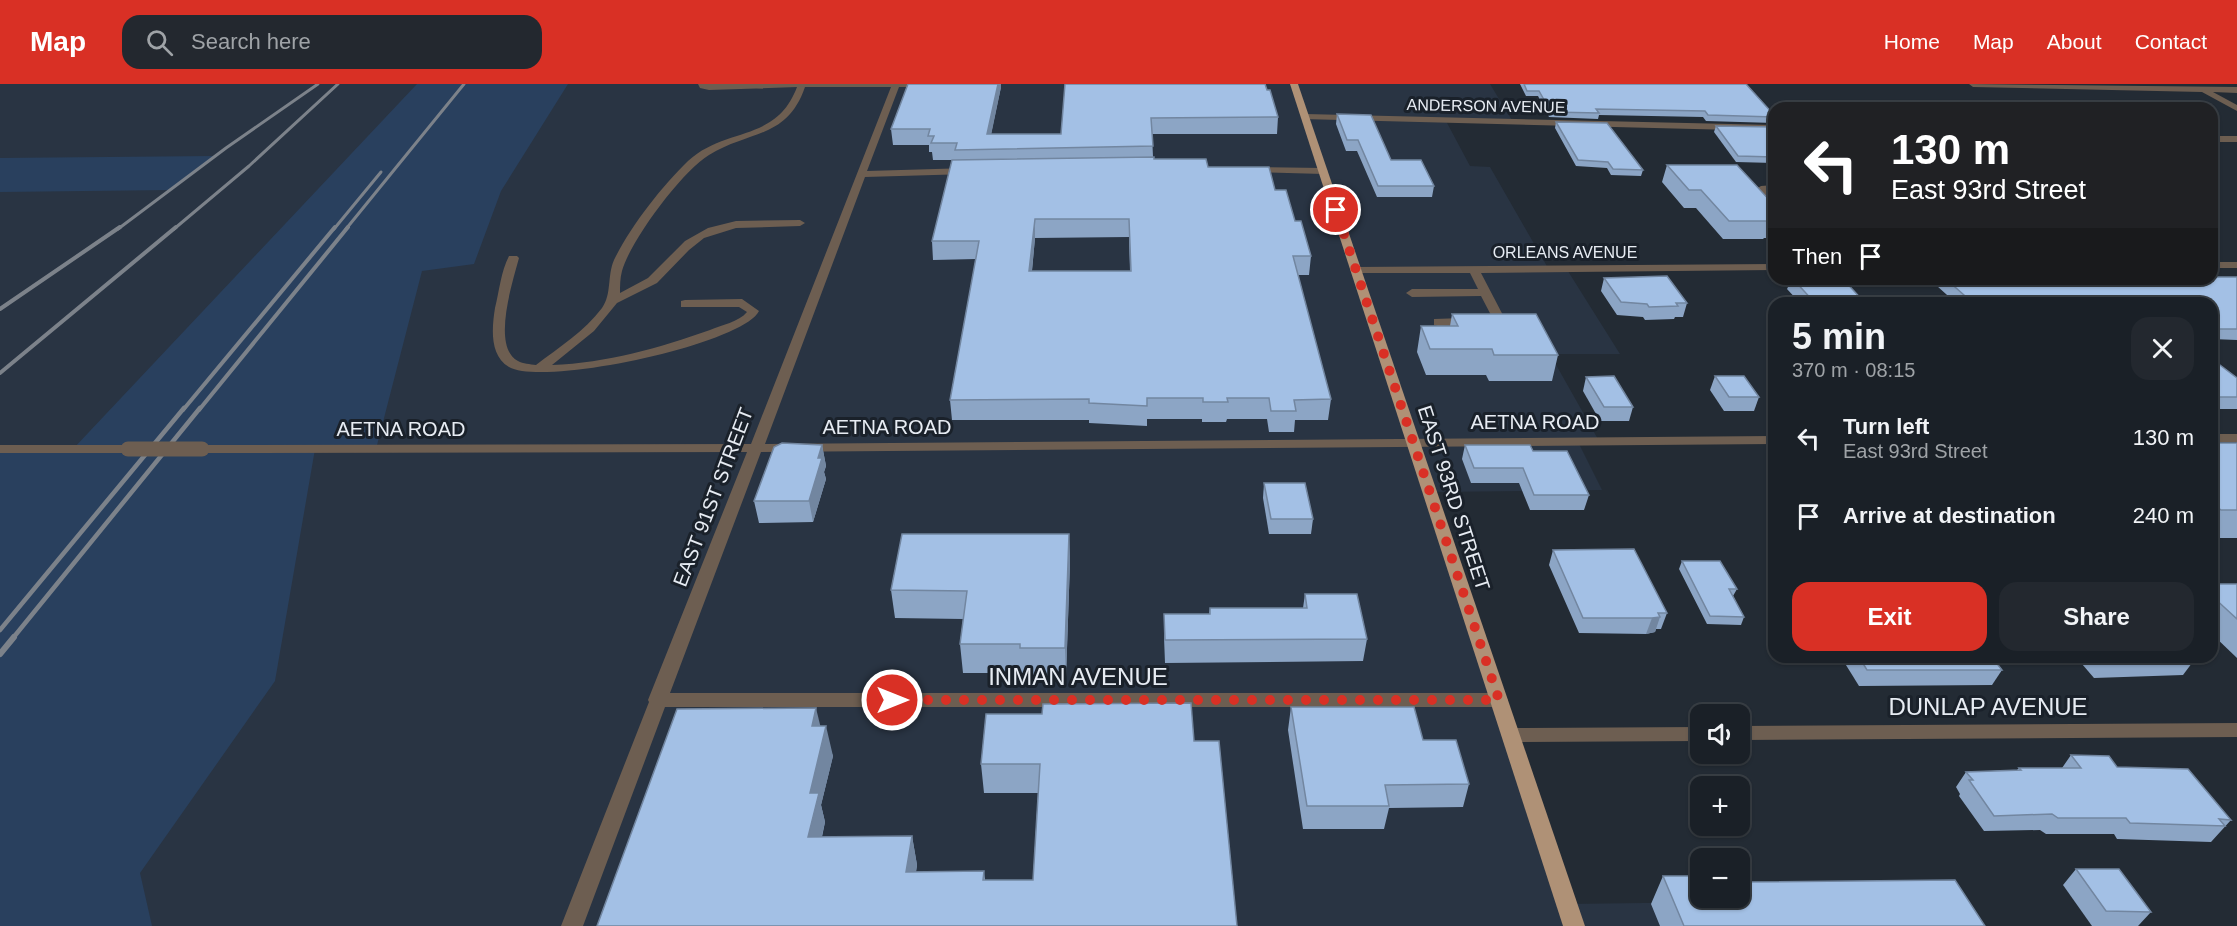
<!DOCTYPE html>
<html lang="en">
<head>
<meta charset="utf-8">
<style>
	body { margin:0; font-family:Arial,sans-serif; background:#23282f; color:#f1f3f6; height:100vh; display:flex; flex-direction:column; font-size:22px; white-space:nowrap }
	* { box-sizing:border-box; margin:0 }
	p { font-size:20px; color:#9fa3a7 }
	.icon { flex:none; width:33px; height:33px; fill:none; stroke:currentColor; stroke-width:2; stroke-linecap:round; stroke-linejoin:round }
	.map { position:relative; flex:1; overflow:hidden }
	.panel { position:absolute; left:1768px; top:213px; width:450px; height:366px; display:flex; flex-direction:column; background:#1a2027; border-radius:18px; box-shadow:0 2px 4px #0004,0 0 0 2px #383e44 }
	.panel>* { flex:none }
	.banner { position:absolute; left:1768px; top:18px; width:450px; height:183px; border-radius:18px; box-shadow:0 2px 4px #0004,0 0 0 2px #383e44; background:#202124; color:#fff; overflow:hidden }
	.buttons { position:absolute; left:1690px; top:620px; display:grid; gap:12px }
	.buttons a { display:grid; place-items:center; width:60px; height:60px; border-radius:12px; background:#1a2027; box-shadow:0 2px 4px #0004,0 0 0 2px #383e44; font-size:30px }
	.pin { position:absolute; display:grid; place-items:center; width:51px; height:51px; color:#fff; margin:-26px; border:3px solid #fff; border-radius:50%; box-shadow:0 2px 6px #0007 }
	.me { position:absolute; width:66px; margin:-33px; rotate:90deg; stroke-linejoin:round; filter:drop-shadow(0 0 4px #0008) }
	.turn { display:flex; align-items:center; gap:21px; height:126px; padding:0 24px; font-size:27px }
	.turn .icon { width:78px; height:78px; stroke-width:2.5 }
	.turn b { display:block; font-size:42px; line-height:51px }
	.then { display:flex; align-items:center; height:57px; padding:0 24px; background:#0003; gap:12px; font-size:22px }
	.round { display:grid; place-items:center; flex:none; width:63px; height:63px; border-radius:18px; background:#23282f }
	.head { display:flex; align-items:center; justify-content:space-between; height:102px; padding:0 24px }
	h1 { font-size:36px; font-weight:700; line-height:45px }
	.action { display:flex; gap:12px; margin-top:auto; padding:12px 24px }
	.action a { flex:1; height:69px; border-radius:18px; background:#d93025; color:#fff; font-size:24px; font-weight:700; line-height:69px; text-align:center }
	.action a+a { background:#23282f; color:#f1f3f6 }
	ul { padding:0; list-style:none }
	li { display:flex; align-items:center; gap:18px; height:78px; padding:0 24px }
	li div { flex:1 }
	li b { display:block; font-size:22px }
	li em { font-style:normal }
	header { display:flex; align-items:center; gap:36px; box-sizing:border-box; height:84px; padding:0 30px; background:#d93025; color:#fff }
	header strong { font-size:28px }
	nav { display:flex; gap:33px; margin-inline-start:auto; font-size:21px }
	.search { width:420px; height:54px; background:#23282f; display:flex; align-items:center; gap:15px; box-sizing:border-box; padding:0 21px; border-radius:18px; color:#9fa3a7; font-size:22px }
	.map>svg:first-child { display:block }
	.built { fill:#293443 }
	.green { fill:#29405e }
	.lines { fill:none; stroke-linecap:round; stroke-linejoin:round }
	.minor { fill:#6d5e51; fill-rule:evenodd }
	.major { fill:#af9176; fill-rule:evenodd }
	.rail-far3 { stroke:#7c828a; stroke-width:3 }
	.rail-far2 { stroke:#7c828a; stroke-width:4 }
	.rail-far1 { stroke:#7c828a; stroke-width:4.5 }
	.rail { stroke:#7c828a; stroke-width:6 }
	.minor-bridge { stroke:#6d5e51; stroke-width:15 }
	.wall { fill:#8ca5c5; fill-rule:evenodd }
	.shaded-wall { fill:#7286a0 }
	.building { fill:#a3c0e5; stroke:#7286a0; stroke-width:1.5; fill-rule:evenodd }
	.route { stroke:#d93025; stroke-width:10; stroke-dasharray:0 18 }
	.labels { text-anchor:middle; dominant-baseline:central; stroke-width:6; stroke-linejoin:round; paint-order:stroke }
	.far-street-label { font-size:16px; fill:#e7ecf3; stroke:#1a212a }
	.street-label { font-size:20px; fill:#e7ecf3; stroke:#1a212a }
	.near-street-label { font-size:24px; fill:#e7ecf3; stroke:#1a212a }
</style>
</head>
<body>
<header>
<strong>Map</strong>
<div class="search"><svg class="icon" aria-label="search" viewBox="0 0 24 24"><circle cx="10" cy="10" r="6"/><path d="M15 15l6 6"/></svg>Search here</div>
<nav><a>Home</a><a>Map</a><a>About</a><a>Contact</a></nav>
</header>
<div class="map">
<svg width="2237" height="842" viewBox="0 0 2237 842">
	<rect width="100%" height="100%" fill="#232b34"/>
	<path class="built" d="M0,0H1490L1513,38L1446,37L1470,82L1490,83L1548,184H1566L1620,270H1550L1599,357L1578,358L1602,406L1431,408L1567,820L1949,815L1966,842H0Z"/>
	<g class="green">
		<path d="M417,0H568L501,107L474,180L422,187L376,365H315L275,597L140,789L152,842H0V365H73Z"/>
		<path d="M215,72L170,106L0,108V74Z"/>
	</g>
	<g class="lines">
		<g class="minor">
			<path d="M698,0H933L929,3H899L867,87L969,84L974,87L969,90L865,93L765,360L1774,352V360L761,368L670,609H1499L1505,611L1508,616L1505,621L1499,623H665L583,842H561L649,618L648,616L747,368L202,369L195,365L202,361L751,360L891,3H805C787,55 750,46 709,71C683,86 630,157 622,187C620,194 620,202 620,209L648,194L685,157L708,144L736,137L800,136L805,139L800,142L736,144L704,154L689,166L657,199L617,219L594,247L552,281C607,279 659,264 710,246C721,241 739,238 747,228L739,223H681V217L685,216L742,215L759,227C743,260 544,303 509,283C489,271 492,243 495,224C499,208 501,187 509,172H517L519,174C513,197 491,263 518,277C523,280 530,280 536,281C558,264 585,247 602,224C612,210 607,192 614,176C630,143 662,102 688,77C726,42 776,59 797,3L709,6L700,4Z"/>
			<path d="M1969,0L2237,3V9L2213,8L2237,21V27L2202,8L1973,3Z"/>
			<path d="M1305,30L1774,41V47L1302,35V31Z"/>
			<rect x="2212" y="52" width="25" height="6"/>
			<path d="M1251,83L1323,84L1328,87L1323,90L1248,88L1246,86Z"/>
			<path d="M1774,101V107H1769L1774,113V121L1756,105L1761,102Z"/>
			<rect x="2212" y="178" width="25" height="6"/>
			<path d="M1774,180V186L1481,189L1506,237L1504,240L1438,242L1434,241V235L1492,233L1481,212L1412,213L1406,209L1412,205H1478L1470,189H1356L1350,186L1356,183Z"/>
			<rect x="2212" y="350" width="25" height="8"/>
			<path d="M0,361H128L135,365L128,369H0Z"/>
			<path d="M2237,639V653L1740,656V642Z"/>
			<path d="M1701,643V657L1511,658L1504,656L1502,651L1504,646L1511,644Z"/>
		</g>
		<path class="major" d="M1290,0H1298L1585,842H1563Z"/>
		<g class="rail-far3">
			<path d="M118,145L226,64L318,0"/>
			<path d="M174,145L249,82L338,0"/>
			<path d="M334,145L381,88"/>
			<path d="M346,145L464,0"/>
		</g>
		<g class="rail-far2">
			<path d="M0,225L120,143"/>
			<path d="M0,289L176,143"/>
			<path d="M183,326L335,143"/>
			<path d="M199,326L348,143"/>
		</g>
		<g class="rail-far1">
			<path d="M0,546L184,324"/>
			<path d="M13,554L200,324"/>
		</g>
		<path class="rail" d="M0,570L14,553"/>
		<path class="minor-bridge" d="M128,365H202"/>
	</g>
	<g class="wall">
		<path d="M1520,0H1746L1774,31V39L1706,37L1703,33L1599,31L1598,35L1549,33L1538,12H1526Z"/>
		<path d="M1001,3L991,50H1061L1267,6L1278,33L1277,50H1152L1153,73L1154,75L1208,83L1275,106L1295,137L1311,172L1309,191H1298L1331,315L1328,336H1295L1294,348H1269L1267,335H1227L1226,338H1202V335H1147V342L1089,339V336H952L950,316L976,175L933,176L932,157L956,76H933L932,68H929V61H893L891,45ZM1129,153L1130,187H1032L1035,154Z"/>
		<path d="M1337,30L1391,76L1434,102L1432,113H1377L1357,67H1346L1336,40Z"/>
		<path d="M1556,38L1643,86L1641,92L1611,91L1607,84L1576,82L1555,44Z"/>
		<path d="M1716,42L1774,43V79L1736,78L1714,48Z"/>
		<path d="M1667,81L1774,121V154H1764L1763,155H1723L1696,124H1684L1662,98Z"/>
		<path d="M2237,193V256L2212,255V219H1956L1937,202L1940,195H2212Z"/>
		<path d="M1604,194L1687,219L1683,233H1675L1674,235L1645,236L1643,233L1617,231L1601,207Z"/>
		<path d="M1789,195H1843L1865,219H1800L1787,205L1788,203L1786,202Z"/>
		<path d="M1452,230L1558,271L1552,297H1489L1486,291H1426L1417,268L1421,242H1450Z"/>
		<path d="M2212,275L2237,294V325H2212Z"/>
		<path d="M1715,292L1759,313L1754,327H1724L1710,306Z"/>
		<path d="M1586,293L1633,323L1629,337H1600L1583,307Z"/>
		<rect x="2212" y="359" width="25" height="95"/>
		<path d="M822,361L826,382L824,388L826,395L813,438L759,439L754,417Z"/>
		<path d="M1465,361L1533,367L1589,411L1584,426H1530L1519,399H1471L1462,375Z"/>
		<path d="M1264,399L1313,435L1311,450H1269L1263,414Z"/>
		<path d="M1069,450L1070,478L1066,593H1022L1021,589H963L960,560L963,535L895,534L891,506Z"/>
		<path d="M1553,466L1667,529L1661,545H1656L1655,548L1646,550L1579,549L1549,481Z"/>
		<path d="M1682,477L1737,505L1733,512L1744,533L1741,541L1707,540L1679,485Z"/>
		<path d="M2212,500H2237V574L2212,550Z"/>
		<path d="M1305,510L1367,555L1363,577L1165,579L1164,553V530H1209L1210,524H1303Z"/>
		<path d="M1841,573H1992L2002,586L1992,601L1859,602Z"/>
		<path d="M2076,573H2193L2195,575L2183,591L2094,594Z"/>
		<path d="M1291,623L1423,656L1469,700L1463,723L1389,724L1384,745H1303L1288,646Z"/>
		<path d="M820,642L833,672L821,721L825,738L822,753L912,752L917,781L916,788L984,787L985,796H1033L1038,709H984L981,680L1194,657L1237,842H597Z"/>
		<path d="M2071,671L2117,683L2231,736L2211,758L2117,755L2114,750H2046L2040,746L1984,747L1959,712L1960,710L1956,703L1966,688L2017,686L2019,684H2062Z"/>
		<path d="M2076,785L2151,828L2138,842H2092L2063,801Z"/>
		<path d="M1663,792L1701,813L1985,842H1660L1651,820Z"/>
	</g>
	<g class="shaded-wall">
		<path d="M998,0H1001V3L988,66L987,50Z"/>
		<path d="M1035,135V154L1030,206L1029,187Z"/>
		<path d="M822,361L826,382L824,388L826,395L813,438L809,417L818,374Z"/>
		<path d="M1069,450L1070,478L1066,593L1065,564Z"/>
		<path d="M1660,533L1655,548L1646,550L1652,534Z"/>
		<path d="M816,624L823,653L812,642Z"/>
		<path d="M826,642L833,672L821,721L825,738L815,782L808,753L810,709Z"/>
		<path d="M912,752L917,781L911,817L906,788Z"/>
	</g>
	<g class="building">
		<path d="M908,0H998L987,50H1061L1065,0H1265L1267,6H1270L1278,33L1151,34L1153,62L955,66L957,59H931L934,52H928L930,45H891Z"/>
		<path d="M1524,0H1746L1774,31V33L1708,31L1705,27L1596,25L1599,29L1551,28L1539,7H1527Z"/>
		<path d="M1337,30L1371,31L1391,76H1421L1434,102H1378L1358,56H1347Z"/>
		<path d="M1556,38L1607,39L1643,86L1613,85L1608,78L1578,76Z"/>
		<path d="M1716,42L1774,43V73L1738,72Z"/>
		<path d="M1154,73V75H1206L1208,83H1269L1275,106H1286L1295,137H1301L1311,172H1293L1331,315L1294,316L1296,327H1271L1269,314H1227L1228,318H1203V314H1147V322L1089,319V315L950,316L979,157H932L952,76ZM1035,135H1129L1131,187H1029Z"/>
		<path d="M1667,81H1737L1774,121V135H1768L1770,137H1729L1701,106H1689Z"/>
		<path d="M1667,192L1687,219H1676L1678,222L1649,223L1647,220L1621,218L1604,194Z"/>
		<path d="M2212,193H2237V245H2212V219H1973L1946,195H2212Z"/>
		<path d="M1793,195H1843L1865,219H1815Z"/>
		<path d="M1452,230H1536L1558,271H1494L1492,265H1430L1421,242H1458Z"/>
		<path d="M2212,275L2237,294V313H2212Z"/>
		<path d="M1614,292L1633,323H1604L1586,293Z"/>
		<path d="M1715,292H1744L1759,313H1729Z"/>
		<path d="M782,359L822,361L818,374H822L809,417H754L774,363Z"/>
		<path d="M2212,359H2237V426H2221L2212,419Z"/>
		<path d="M1465,361H1530L1533,367H1567L1589,411H1534L1523,384H1474Z"/>
		<path d="M1264,399H1305L1313,435H1271Z"/>
		<path d="M902,450H1069L1065,564H1020V560H960L967,507L891,506Z"/>
		<path d="M1634,465L1667,529H1658L1660,533L1652,534H1583L1553,466Z"/>
		<path d="M1682,477H1720L1737,505H1729L1744,533L1710,532Z"/>
		<path d="M2212,500H2237V535L2212,512V508H2216L2212,505Z"/>
		<path d="M1305,510H1357L1367,555L1165,556L1164,530H1210V524H1307Z"/>
		<path d="M1859,573H1992L2002,586H1867Z"/>
		<path d="M2100,573H2193L2195,575L2105,578Z"/>
		<path d="M1191,619L1194,657H1219L1237,842H597L677,625L816,624L812,642H826L810,709H819L808,753L912,752L906,788L984,787L983,796H1033L1040,680H981L986,630H1042L1043,620Z"/>
		<path d="M1291,623H1414L1423,656H1456L1469,700L1385,701L1389,722H1307Z"/>
		<path d="M2071,671L2109,672L2117,683L2188,685L2231,736L2219,735L2225,742L2130,739L2126,734H2058L2052,730L1994,732L1969,696H1973L1966,688L2021,686L2019,684H2081Z"/>
		<path d="M2076,785H2119L2151,828L2106,827Z"/>
		<path d="M1663,792H1701V813H1740V798L1955,796L1985,842H1684Z"/>
	</g>
	<g class="lines">
		<path class="route" d="M892,616H1499L1336,126"/>
	</g>
	<g class="labels">
		<g class="far-street-label">
			<text transform="translate(1486 22) rotate(1)">ANDERSON AVENUE</text>
			<text x="1565" y="168">ORLEANS AVENUE</text>
		</g>
		<g class="street-label">
			<text x="1535" y="338">AETNA ROAD</text>
			<text x="887" y="343">AETNA ROAD</text>
			<text x="401" y="345">AETNA ROAD</text>
			<text transform="translate(713 413) rotate(-69)">EAST 91ST STREET</text>
			<text transform="translate(1454 414) rotate(72)">EAST 93RD STREET</text>
		</g>
		<g class="near-street-label">
			<text x="1078" y="592">INMAN AVENUE</text>
			<text x="1988" y="622">DUNLAP AVENUE</text>
		</g>
	</g>
</svg>
<div class="buttons">
<a><svg class="icon" aria-label="sound" viewBox="0 0 24 24"><path d="M4 9h4l5-4v14l-5-4H4zM17 9q2 3 0 6"/></svg></a>
<a>+</a>
<a>−</a>
</div>
<div class="pin" style="left:1336px;top:126px;background:#d93025"><svg class="icon" aria-label="arrive" viewBox="0 0 24 24"><path d="M6 21V4h12l-3 4 3 4H6"/></svg></div>
<svg class="me" style="left:892px;top:616px" viewBox="-20 -20 40 40"><circle r="17" fill="#d93025" stroke="#fff" stroke-width="3"/><path d="M0-11L8 9 0 5-8 9z" fill="#fff"/></svg>
<div class="banner">
<div class="turn"><svg class="icon" aria-label="left" viewBox="0 0 24 24"><path d="M17 20v-9H6M10 6l-5 5 5 5"/></svg><div><b>130 m</b>East 93rd Street</div></div>
<div class="then">Then<svg class="icon" aria-label="arrive" viewBox="0 0 24 24"><path d="M6 21V4h12l-3 4 3 4H6"/></svg></div>
</div>
<section class="panel">
<div class="head"><div><h1>5 min</h1><p>370 m · 08:15</p></div><a class="round"><svg class="icon" aria-label="close" viewBox="0 0 24 24"><path d="M6 6l12 12M18 6L6 18"/></svg></a></div>
<ul>
<li><svg class="icon" aria-label="left" viewBox="0 0 24 24"><path d="M17 20v-9H6M10 6l-5 5 5 5"/></svg><div><b>Turn left</b><p>East 93rd Street</p></div><em>130 m</em></li>
<li><svg class="icon" aria-label="arrive" viewBox="0 0 24 24"><path d="M6 21V4h12l-3 4 3 4H6"/></svg><div><b>Arrive at destination</b></div><em>240 m</em></li>
</ul>
<div class="action"><a>Exit</a><a>Share</a></div>
</section>
</div>
</body>
</html>
